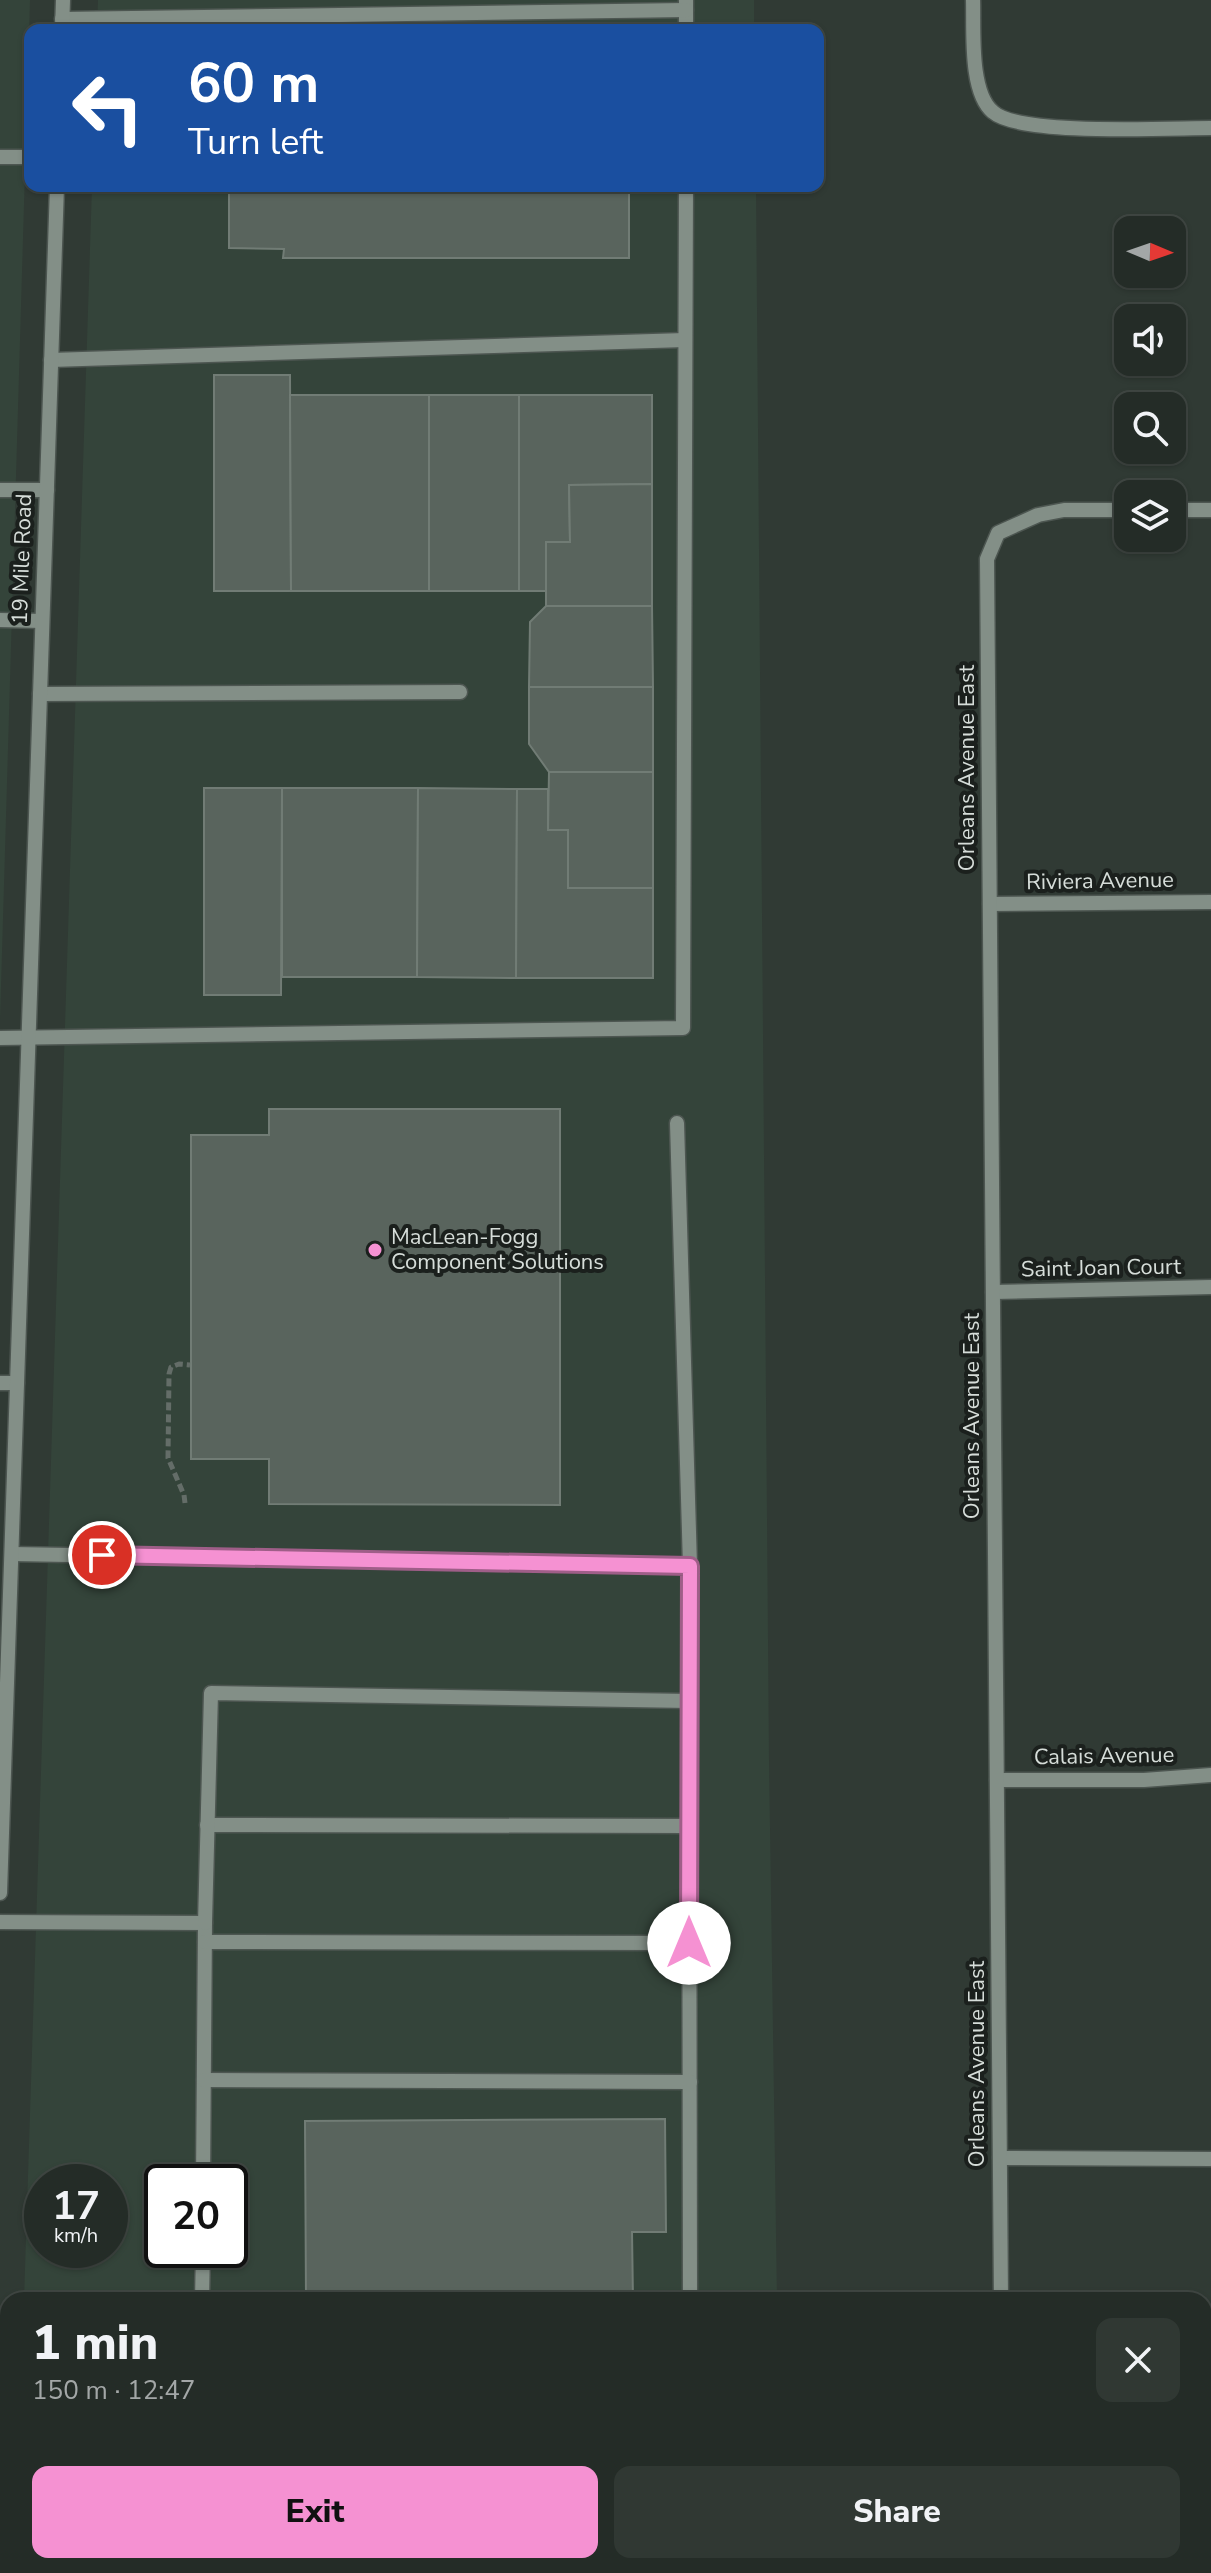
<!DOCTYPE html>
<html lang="en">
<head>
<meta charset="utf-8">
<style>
	body { margin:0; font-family:"Nunito Sans",sans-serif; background:#303833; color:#f1f3f6; height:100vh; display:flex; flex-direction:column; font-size:30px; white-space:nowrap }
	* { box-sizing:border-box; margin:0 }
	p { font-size:26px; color:#a3a7a7 }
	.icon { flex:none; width:44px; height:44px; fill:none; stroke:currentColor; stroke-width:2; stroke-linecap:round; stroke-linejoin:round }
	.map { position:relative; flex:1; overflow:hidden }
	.sheet { position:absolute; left:0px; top:2292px; width:1212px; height:282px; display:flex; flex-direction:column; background:#242c27; border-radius:24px 24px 0 0; box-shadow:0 2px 6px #0004,0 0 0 2px #414844 }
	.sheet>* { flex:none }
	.hud { position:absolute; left:24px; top:24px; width:800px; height:168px; border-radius:16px; box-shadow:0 2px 6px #0004,0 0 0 2px #414844; background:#1a4fa0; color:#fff; overflow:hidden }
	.needle { width:52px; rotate:92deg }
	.fabs { position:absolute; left:1114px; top:216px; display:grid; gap:16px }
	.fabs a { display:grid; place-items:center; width:72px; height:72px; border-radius:16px; background:#242c27; box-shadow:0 2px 6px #0004,0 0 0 2px #414844; font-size:40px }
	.speed { position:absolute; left:24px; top:2164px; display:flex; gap:16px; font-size:40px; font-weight:700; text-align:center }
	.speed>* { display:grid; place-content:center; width:104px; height:104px; border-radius:50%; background:#242c27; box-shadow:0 2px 6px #0004,0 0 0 2px #414844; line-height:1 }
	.speed small { font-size:20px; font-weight:400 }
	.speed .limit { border:4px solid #111; border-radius:12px; background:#fff; color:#111 }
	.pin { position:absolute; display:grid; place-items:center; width:68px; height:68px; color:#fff; margin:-34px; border:4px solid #fff; border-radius:50%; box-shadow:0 2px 8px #0007 }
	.me { position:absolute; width:88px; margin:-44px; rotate:0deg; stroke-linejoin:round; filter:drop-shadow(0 0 6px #0008) }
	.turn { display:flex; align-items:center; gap:28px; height:168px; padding:0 32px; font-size:36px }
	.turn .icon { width:104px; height:104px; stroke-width:2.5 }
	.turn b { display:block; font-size:56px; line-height:68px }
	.round { display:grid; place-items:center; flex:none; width:84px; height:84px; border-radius:16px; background:#303833 }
	.head { display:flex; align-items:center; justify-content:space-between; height:136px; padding:0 32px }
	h1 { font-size:48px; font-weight:800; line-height:60px }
	.action { display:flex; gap:16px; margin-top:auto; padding:16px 32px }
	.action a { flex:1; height:92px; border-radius:16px; background:#f591d2; color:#111; font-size:32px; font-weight:800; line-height:92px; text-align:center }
	.action a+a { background:#303833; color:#f1f3f6 }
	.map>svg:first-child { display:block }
	.built { fill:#34443a; fill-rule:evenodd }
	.building { fill:#59645d; stroke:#717c75; stroke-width:2 }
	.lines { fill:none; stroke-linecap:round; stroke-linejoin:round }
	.minor-casing { stroke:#4d5651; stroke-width:17 }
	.path { stroke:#646d68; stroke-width:5; stroke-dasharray:8 4; stroke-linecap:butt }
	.minor { stroke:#838f87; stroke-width:14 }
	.route-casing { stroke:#9f5e88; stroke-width:20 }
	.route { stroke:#f591d2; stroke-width:14 }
	.poi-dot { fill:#f591d2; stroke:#1b201d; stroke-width:3 }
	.labels { text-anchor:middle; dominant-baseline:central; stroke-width:8; stroke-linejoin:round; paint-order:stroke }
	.street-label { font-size:22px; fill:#d6ddd9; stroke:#1b201d }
	.poi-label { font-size:22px; fill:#d6ddd9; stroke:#1b201d; text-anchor:start }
</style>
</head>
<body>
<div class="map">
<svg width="1211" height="2573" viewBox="0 0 1211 2573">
	<rect width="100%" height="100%" fill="#303a34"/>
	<g class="built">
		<path d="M0,0H30L0,1021Z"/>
		<path d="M98,0H754V30H97Z"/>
		<path d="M92,186H756L769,1760L777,2300H24ZM42,2182H110V2250H42ZM162,2182H230V2250H162Z"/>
		<path d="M1204,2374H1211V2573H14V2566H1204Z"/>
	</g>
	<g class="building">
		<path d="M229,186H629V258H283L284,249L229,248Z"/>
		<path d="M214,375H290L291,591H214Z"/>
		<path d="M290,395H429V591H291Z"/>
		<rect x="429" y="395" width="90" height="196"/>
		<path d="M519,395H652V484L569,485L570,542H546L547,591H519Z"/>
		<path d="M652,484V606H546V542H570L569,485Z"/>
		<path d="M546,606H652L653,687H529L530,622Z"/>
		<path d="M529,687H653V772H549L529,744Z"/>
		<path d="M549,772H653V888H568V830H548Z"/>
		<path d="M204,788H282L281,995H204Z"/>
		<path d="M282,788H418L417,977H282Z"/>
		<path d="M418,788L517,789L516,978L417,977Z"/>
		<path d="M517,789H548V830H568V888H653V978H516Z"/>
		<path d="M269,1109H560V1505L269,1504V1459H191V1135H269Z"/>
		<path d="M665,2119L666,2232H632L633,2300H306L305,2121Z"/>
		<path d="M1204,2440H1211V2573H1114V2566H1204Z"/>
	</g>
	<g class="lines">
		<defs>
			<g id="minor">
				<path d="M686,0V30"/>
				<path d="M973,0C974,29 969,92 993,112C1020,136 1170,128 1211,128"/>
				<path d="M62,19L686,10"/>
				<path d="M62,30L63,0"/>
				<path d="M0,157H30"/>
				<path d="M51,360L685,340"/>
				<path d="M0,490H47"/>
				<path d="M1172,510H1211"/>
				<path d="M0,620L42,621"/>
				<path d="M40,694L460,692"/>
				<path d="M990,904L1211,902"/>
				<path d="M0,1038L683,1028L686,186"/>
				<path d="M677,1123L690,1566"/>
				<path d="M993,1292L1211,1287"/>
				<path d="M0,1383H17"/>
				<path d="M12,1554L690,1566L689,1701"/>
				<path d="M997,1780H1144L1211,1775"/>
				<path d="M207,1825L689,1826"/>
				<path d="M0,1893L57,186"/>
				<path d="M0,1922L205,1923L203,2182"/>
				<path d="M205,1923L211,1693L689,1701L690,2300"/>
				<path d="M205,1942L689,1943"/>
				<path d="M204,2080L690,2082"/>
				<path d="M1000,2158L1211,2159"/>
				<path d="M202,2300L203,2250"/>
				<path d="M1001,2300L987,559L998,533L1038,515L1064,510H1128"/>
				<path d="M0,2373L8,2372"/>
				<path d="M148,2566V2573"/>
				<path d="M1003,2566V2573"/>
				<path d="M650,2573L651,2566"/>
			</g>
		</defs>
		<use href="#minor" class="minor-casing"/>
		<path class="path" d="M185,1503L184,1495L168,1458L169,1374L171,1367L179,1364L190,1365"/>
		<use href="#minor" class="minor"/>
	</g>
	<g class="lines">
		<defs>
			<path id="route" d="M102,1555L690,1566L689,1943"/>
		</defs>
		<use href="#route" class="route-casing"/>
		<use href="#route" class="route"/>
	</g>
	<circle class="poi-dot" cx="375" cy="1250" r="8"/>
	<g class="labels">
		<g class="street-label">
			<text transform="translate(22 559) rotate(-88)">19 Mile Road</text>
			<text transform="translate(967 768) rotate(-90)">Orleans Avenue East</text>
			<text transform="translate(1100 881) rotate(-1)">Riviera Avenue</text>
			<text transform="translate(1101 1268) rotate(-1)">Saint Joan Court</text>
			<text transform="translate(972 1416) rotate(-90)">Orleans Avenue East</text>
			<text transform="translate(1104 1756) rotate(-1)">Calais Avenue</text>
			<text transform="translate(977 2064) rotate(-90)">Orleans Avenue East</text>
		</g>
		<g class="poi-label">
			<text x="391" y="1237">MacLean-Fogg<tspan x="391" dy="25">Component Solutions</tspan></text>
		</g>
	</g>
</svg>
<div class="fabs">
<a><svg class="needle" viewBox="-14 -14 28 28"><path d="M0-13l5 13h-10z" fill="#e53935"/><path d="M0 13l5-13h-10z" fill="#a3a7a7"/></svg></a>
<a><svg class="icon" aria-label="sound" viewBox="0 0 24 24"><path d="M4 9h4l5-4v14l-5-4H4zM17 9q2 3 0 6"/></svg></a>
<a><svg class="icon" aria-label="search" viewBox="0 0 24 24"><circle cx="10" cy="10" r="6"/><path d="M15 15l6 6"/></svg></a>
<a><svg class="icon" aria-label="layers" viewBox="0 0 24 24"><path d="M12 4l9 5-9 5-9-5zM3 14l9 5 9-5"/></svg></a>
</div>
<div class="speed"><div>17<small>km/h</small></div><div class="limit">20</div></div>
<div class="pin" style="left:102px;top:1555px;background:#d93025"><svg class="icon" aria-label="arrive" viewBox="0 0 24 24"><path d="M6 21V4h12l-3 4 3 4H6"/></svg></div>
<svg class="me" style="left:689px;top:1943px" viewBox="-20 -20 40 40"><circle r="19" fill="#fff"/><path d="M0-13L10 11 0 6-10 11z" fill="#f591d2"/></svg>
<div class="hud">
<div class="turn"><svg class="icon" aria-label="left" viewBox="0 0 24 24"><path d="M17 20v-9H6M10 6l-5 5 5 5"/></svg><div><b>60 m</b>Turn left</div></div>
</div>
<section class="sheet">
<div class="head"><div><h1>1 min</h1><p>150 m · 12:47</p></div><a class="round"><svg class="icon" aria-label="close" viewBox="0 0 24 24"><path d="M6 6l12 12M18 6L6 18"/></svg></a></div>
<div class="action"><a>Exit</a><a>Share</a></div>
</section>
</div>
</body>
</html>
